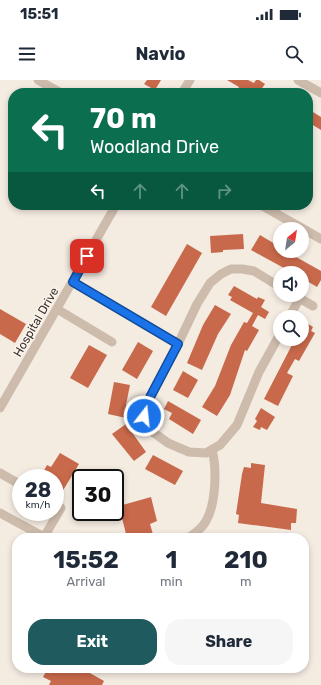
<!DOCTYPE html>
<html lang="en">
<head>
<meta charset="utf-8">
<style>
	body { margin:0; font-family:Rubik,sans-serif; background:#f6f6f7; color:#1f2937; height:100vh; display:flex; flex-direction:column; font-size:15px; white-space:nowrap }
	* { box-sizing:border-box; margin:0 }
	p { font-size:13px; color:#747a83 }
	.icon { flex:none; width:22px; height:22px; fill:none; stroke:currentColor; stroke-width:2; stroke-linecap:round; stroke-linejoin:round }
	.map { position:relative; flex:1; overflow:hidden }
	.drawer { position:absolute; left:12px; top:453px; width:297px; height:140px; display:flex; flex-direction:column; background:#fff; border-radius:16px; box-shadow:0 2px 6px #0003 }
	.drawer>* { flex:none }
	.guide { position:absolute; left:8px; top:8px; width:305px; height:122px; border-radius:16px; box-shadow:0 2px 6px #0003; background:#0b6e4f; color:#fff; overflow:hidden }
	.needle { width:26px; rotate:30deg }
	.controls { position:absolute; left:273px; top:142px; display:grid; gap:8px }
	.controls a { display:grid; place-items:center; width:36px; height:36px; border-radius:50%; background:#fff; box-shadow:0 2px 6px #0003; font-size:20px }
	.speed { position:absolute; left:12px; top:389px; display:flex; gap:8px; font-size:20px; font-weight:700; text-align:center }
	.speed>* { display:grid; place-content:center; width:52px; height:52px; border-radius:50%; background:#fff; box-shadow:0 2px 6px #0003; line-height:1 }
	.speed small { font-size:10px; font-weight:400 }
	.speed .limit { border:2px solid #111; border-radius:6px; background:#fff; color:#111 }
	.pin { position:absolute; display:grid; place-items:center; width:34px; height:34px; color:#fff; margin:-17px; border-radius:8px; box-shadow:0 2px 6px #0006 }
	.me { position:absolute; width:44px; margin:-22px; rotate:16deg; stroke-linejoin:round; filter:drop-shadow(0 0 3px #0008) }
	.turn { display:flex; align-items:center; gap:14px; height:84px; padding:0 16px; font-size:18px }
	.turn .icon { width:52px; height:52px; stroke-width:2.5 }
	.turn b { display:block; font-size:28px; line-height:34px }
	.lanes { display:flex; align-items:center; height:38px; padding:0 16px; background:#0003; justify-content:center; gap:20px; direction:ltr }
	.lanes .off { opacity:.35 }
	.eta { display:flex; justify-content:space-evenly; align-items:center; height:68px; text-align:center }
	.eta b { font-size:24px; font-weight:700; line-height:28px }
	.button { display:flex; gap:8px; margin-top:auto; padding:8px 16px }
	.button a { flex:1; height:46px; border-radius:16px; background:#1f5a5e; color:#fff; font-size:16px; font-weight:700; line-height:46px; text-align:center }
	.button a+a { background:#f6f6f7; color:#1f2937 }
	.status { display:flex; justify-content:space-between; align-items:center; height:28px; padding:0 20px; background:#fff; direction:ltr }
	.status svg { height:11px; fill:currentColor }
	header { display:flex; justify-content:space-between; align-items:center; height:52px; padding:0 16px; background:#fff; font-size:18px; font-weight:700 }
	.map>svg:first-child { display:block }
	.building { fill:#c8694b }
	.lines { fill:none; stroke-linecap:round; stroke-linejoin:round }
	.minor { stroke:#cdbbac; stroke-width:9 }
	.route-casing { stroke:#114b97; stroke-width:10 }
	.route { stroke:#1a73e8; stroke-width:7 }
	.labels { text-anchor:middle; dominant-baseline:central; stroke-width:3; stroke-linejoin:round; paint-order:stroke }
	.street-label { font-size:12px; fill:#3b302b; stroke:#fbf5ee }
</style>
</head>
<body>
<div class="status"><b>15:51</b><svg viewBox="0 0 49 12"><path d="M0 12V9h3v3zM5 12V6h3v6zM10 12V3h3v9zM15 12V0h3v12zM26 1h20v11H26zM47 4h2v5h-2z"/></svg></div>
<header><svg class="icon" aria-label="menu" viewBox="0 0 24 24"><path d="M4 6h16M4 12h16M4 18h16"/></svg>Navio<svg class="icon" aria-label="search" viewBox="0 0 24 24"><circle cx="10" cy="10" r="6"/><path d="M15 15l6 6"/></svg></header>
<div class="map">
<svg width="321" height="605" viewBox="0 0 321 605">
	<rect width="100%" height="100%" fill="#f4ebe1"/>
	<g class="building">
		<path d="M147,0H161L155,10L144,4Z"/>
		<path d="M227,0H248L254,3L256,0H259L265,4L260,11L257,9L255,13H244L238,9L239,7Z"/>
		<path d="M308,29L321,37V50L308,42Z"/>
		<path d="M243,154L244,169L223,170V172L211,173L210,156Z"/>
		<path d="M260,155L280,167V171H290L289,173L321,191V200L317,207L302,198V193H293L251,170Z"/>
		<path d="M187,164L202,173L166,236L151,227Z"/>
		<path d="M234,206L257,219L258,217L265,220L261,227L269,232L265,239L258,235L252,246L259,250L247,271L245,270L230,315L217,336L202,327L215,306L231,265L244,242L247,243L253,233L230,220L232,217L228,215Z"/>
		<path d="M215,225L231,234L218,254L202,290L187,283L203,245Z"/>
		<path d="M0,229L26,244L15,263L0,254Z"/>
		<path d="M305,242L313,247L311,251L315,253L299,281L295,279L287,293L293,296L278,326L264,319L295,259H302V247Z"/>
		<path d="M138,262L153,271L137,299L122,290Z"/>
		<path d="M89,265L107,275L88,308L70,298Z"/>
		<path d="M183,291L198,300L188,318L173,310Z"/>
		<path d="M114,302L130,305L126,325L128,326L126,338L108,334Z"/>
		<path d="M168,321L201,340L193,354L169,339L172,333L164,329Z"/>
		<path d="M261,328L275,337L267,350L261,347L260,350L253,347L257,341L255,339Z"/>
		<path d="M126,344L146,372L134,381L112,354Z"/>
		<path d="M60,373L79,384L62,412L55,408V398H40L47,385L51,387Z"/>
		<path d="M153,375L183,391L175,405L145,389Z"/>
		<path d="M251,383L265,385L261,423L297,429L296,443H291V450L238,443L239,435L236,434L242,394L244,387L251,388Z"/>
		<path d="M151,417L157,441L150,444L154,458H127L119,426Z"/>
		<path d="M48,588H81L104,601L102,605H49L51,601L43,597Z"/>
	</g>
	<g class="lines">
		<g class="minor">
			<path d="M38,0L61,13"/>
			<path d="M298,0L321,13"/>
			<path d="M182,13L190,0"/>
			<path d="M261,125L321,159"/>
			<path d="M73,202L178,264"/>
			<path d="M280,207L254,191L242,189H231L221,194L210,203L197,224L178,264L147,323L144,336L150,350L168,363L189,372L206,373L220,365L237,345L259,292L280,254"/>
			<path d="M294,215L313,226"/>
			<path d="M57,229L112,262"/>
			<path d="M289,237L300,218"/>
			<path d="M0,328L116,125"/>
			<path d="M0,393L21,405"/>
			<path d="M0,433L46,458"/>
			<path d="M44,457L61,428L55,425"/>
			<path d="M188,458C195,453 202,449 206,441C216,424 217,388 212,370"/>
		</g>
	</g>
	<g class="lines">
		<defs>
			<path id="route" d="M87,176L73,202L178,264L147,323L144,336"/>
		</defs>
		<use href="#route" class="route-casing"/>
		<use href="#route" class="route"/>
	</g>
	<g class="labels">
		<g class="street-label">
			<text transform="translate(36 242) rotate(-60)">Hospital Drive</text>
		</g>
	</g>
</svg>
<div class="controls">
<a><svg class="needle" viewBox="-14 -14 28 28"><path d="M0-13l5 13h-10z" fill="#e53935"/><path d="M0 13l5-13h-10z" fill="#747a83"/></svg></a>
<a><svg class="icon" aria-label="sound" viewBox="0 0 24 24"><path d="M4 9h4l5-4v14l-5-4H4zM17 9q2 3 0 6"/></svg></a>
<a><svg class="icon" aria-label="search" viewBox="0 0 24 24"><circle cx="10" cy="10" r="6"/><path d="M15 15l6 6"/></svg></a>
</div>
<div class="speed"><div>28<small>km/h</small></div><div class="limit">30</div></div>
<div class="pin" style="left:87px;top:176px;background:#d93025"><svg class="icon" aria-label="arrive" viewBox="0 0 24 24"><path d="M6 21V4h12l-3 4 3 4H6"/></svg></div>
<svg class="me" style="left:144px;top:336px" viewBox="-20 -20 40 40"><circle r="17" fill="#1a73e8" stroke="#fff" stroke-width="3"/><path d="M0-11L8 9 0 5-8 9z" fill="#fff"/></svg>
<div class="guide">
<div class="turn"><svg class="icon" aria-label="left" viewBox="0 0 24 24"><path d="M17 20v-9H6M10 6l-5 5 5 5"/></svg><div><b>70 m</b>Woodland Drive</div></div>
<div class="lanes"><svg class="icon" aria-label="left" viewBox="0 0 24 24"><path d="M17 20v-9H6M10 6l-5 5 5 5"/></svg><svg class="icon off" aria-label="ahead" viewBox="0 0 24 24"><path d="M12 20V5M6 11l6-6 6 6"/></svg><svg class="icon off" aria-label="ahead" viewBox="0 0 24 24"><path d="M12 20V5M6 11l6-6 6 6"/></svg><svg class="icon off" aria-label="right" viewBox="0 0 24 24"><path d="M7 20v-9h11M14 6l5 5-5 5"/></svg></div>
</div>
<section class="drawer">
<div class="eta">
<div><b>15:52</b><p>Arrival</p></div>
<div><b>1</b><p>min</p></div>
<div><b>210</b><p>m</p></div>
</div>
<div class="button"><a>Exit</a><a>Share</a></div>
</section>
</div>
</body>
</html>
